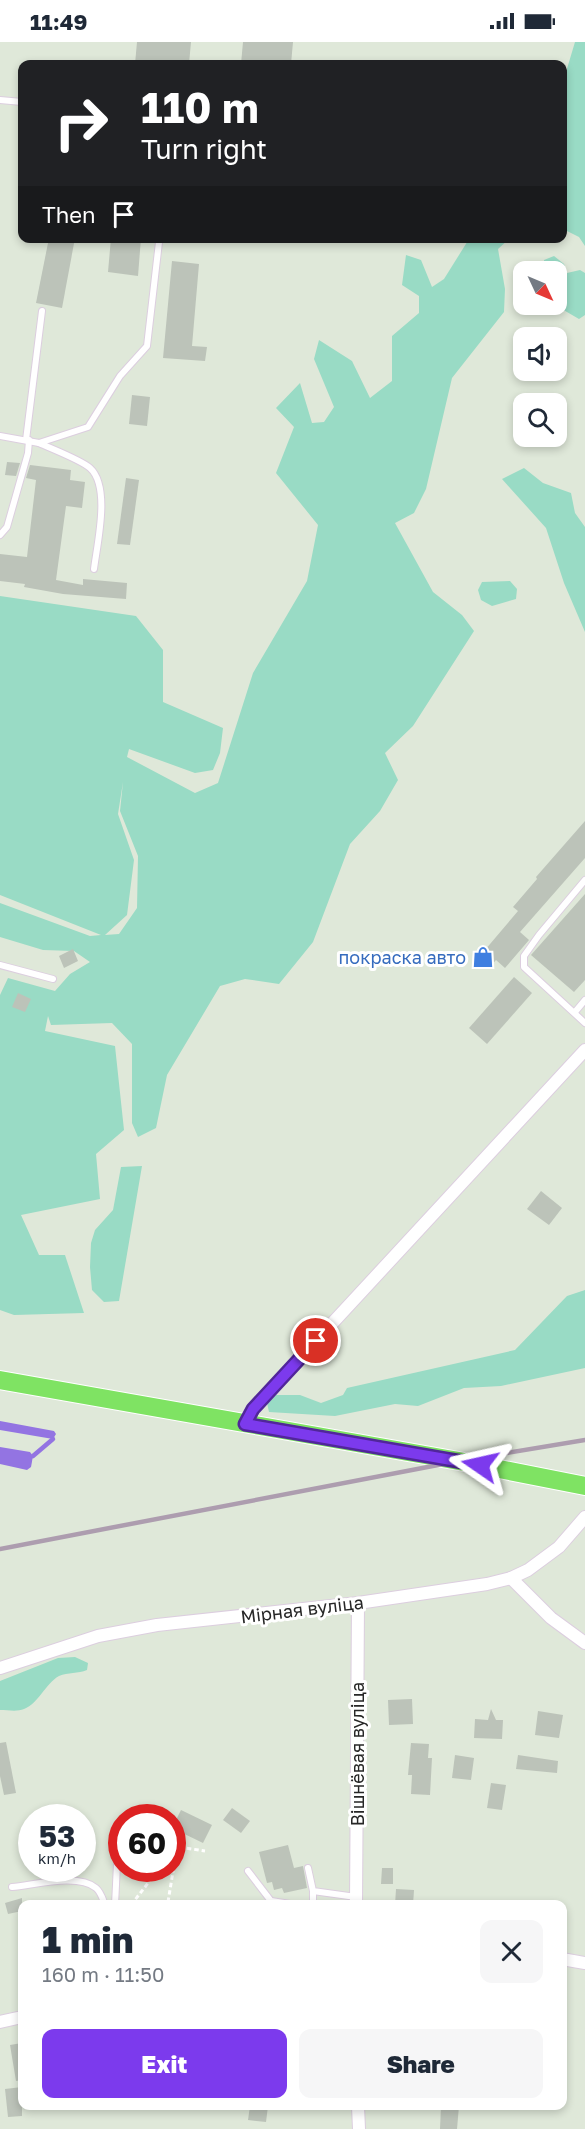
<!DOCTYPE html>
<html lang="en">
<head>
<meta charset="utf-8">
<style>
	body { margin:0; font-family:"Golos Text",sans-serif; background:#f6f6f7; color:#1f2937; height:100vh; display:flex; flex-direction:column; font-size:22px; white-space:nowrap }
	* { box-sizing:border-box; margin:0 }
	p { font-size:20px; color:#747a83 }
	.icon { flex:none; width:33px; height:33px; fill:none; stroke:currentColor; stroke-width:2; stroke-linecap:round; stroke-linejoin:round }
	.map { position:relative; flex:1; overflow:hidden }
	.drawer { position:absolute; left:18px; top:1858px; width:549px; height:210px; display:flex; flex-direction:column; background:#fff; border-radius:12px; box-shadow:0 3px 9px #0003 }
	.drawer>* { flex:none }
	.banner { position:absolute; left:18px; top:18px; width:549px; height:183px; border-radius:12px; box-shadow:0 3px 9px #0003; background:#202124; color:#fff; overflow:hidden }
	.needle { width:39px; rotate:134deg }
	.fabs { position:absolute; left:513px; top:219px; display:grid; gap:12px }
	.fabs a { display:grid; place-items:center; width:54px; height:54px; border-radius:12px; background:#fff; box-shadow:0 3px 9px #0003; font-size:30px }
	.speed { position:absolute; left:18px; top:1762px; display:flex; gap:12px; font-size:30px; font-weight:700; text-align:center }
	.speed>* { display:grid; place-content:center; width:78px; height:78px; border-radius:50%; background:#fff; box-shadow:0 3px 9px #0003; line-height:1 }
	.speed small { font-size:15px; font-weight:400 }
	.speed .limit { border:9px solid #d22; background:#fff; color:#111 }
	.pin { position:absolute; display:grid; place-items:center; width:51px; height:51px; color:#fff; margin:-26px; border:3px solid #fff; border-radius:50%; box-shadow:0 2px 6px #0007 }
	.me { position:absolute; width:66px; margin:-33px; rotate:281deg; stroke-linejoin:round; filter:drop-shadow(0 0 4px #0008) }
	.turn { display:flex; align-items:center; gap:21px; height:126px; padding:0 24px; font-size:27px }
	.turn .icon { width:78px; height:78px; stroke-width:2.5 }
	.turn b { display:block; font-size:42px; line-height:51px }
	.then { display:flex; align-items:center; height:57px; padding:0 24px; background:#0003; gap:12px; font-size:22px }
	.round { display:grid; place-items:center; flex:none; width:63px; height:63px; border-radius:12px; background:#f6f6f7 }
	.overview { display:flex; align-items:center; justify-content:space-between; height:102px; padding:0 24px }
	h1 { font-size:36px; font-weight:800; line-height:45px }
	.cta { display:flex; gap:12px; margin-top:auto; padding:12px 24px }
	.cta a { flex:1; height:69px; border-radius:12px; background:#7c3aed; color:#fff; font-size:24px; font-weight:800; line-height:69px; text-align:center }
	.cta a+a { background:#f6f6f7; color:#1f2937 }
	.status { display:flex; justify-content:space-between; align-items:center; height:42px; padding:0 30px; background:#fff; direction:ltr }
	.status svg { height:16px; fill:currentColor }
	.map>svg:first-child { display:block }
	.green { fill:#99dbc5; fill-rule:evenodd }
	.water { fill:#9374e2 }
	.lines { fill:none; stroke-linecap:round; stroke-linejoin:round }
	.stream { stroke:#9374e2; stroke-width:4.5 }
	.building { fill:#bcc3b9 }
	.service-casing { stroke:#dccedf; stroke-width:8 }
	.minor-casing { stroke:#dccedf; stroke-width:14 }
	.primary-casing { stroke:#fff; stroke-width:20 }
	.path { stroke:#fff; stroke-width:3; stroke-dasharray:4.5 3; stroke-linecap:butt }
	.service { stroke:#fff; stroke-width:6 }
	.minor { stroke:#fff; stroke-width:12 }
	.primary { stroke:#7fe363; stroke-width:18 }
	.rail { stroke:#ad9daf; stroke-width:4.5 }
	.route-casing { stroke:#51269a; stroke-width:15 }
	.route { stroke:#7c3aed; stroke-width:10 }
	.labels { text-anchor:middle; dominant-baseline:central; stroke-width:6; stroke-linejoin:round; paint-order:stroke }
	.shop-label { font-size:18px; fill:#366cbe; stroke:#fff; text-anchor:end }
	.street-label { font-size:18px; fill:#272727; stroke:#fff }
</style>
</head>
<body>
<div class="status"><b>11:49</b><svg viewBox="0 0 49 12"><path d="M0 12V9h3v3zM5 12V6h3v6zM10 12V3h3v9zM15 12V0h3v12zM26 1h20v11H26zM47 4h2v5h-2z"/></svg></div>
<div class="map">
<svg width="585" height="2087" viewBox="0 0 585 2087">
	<rect width="100%" height="100%" fill="#dfe8d9"/>
	<g class="green">
		<path d="M575,0H585V204L579,195L563,187V40Z"/>
		<path d="M469,197H509L498,207L505,247L504,270L452,336L426,447L414,471L395,481L433,550L462,573L474,589L413,684L385,711L398,738L380,769L350,802L313,900L279,942L245,937L220,944L167,1033L156,1086L138,1095L132,1081V1002L112,981L51,983L48,974L45,989L115,1004L124,1088L96,1112L100,1157L21,1173L39,1213H65L84,1271L14,1273L0,1268V953L8,936L55,949L70,932L90,920L74,909L43,908L0,895V861L90,894L101,893L0,853V554L136,574L163,608V660L223,686L220,711L213,728L195,731L129,707L127,715L195,751L218,741L253,631L307,539L318,483L276,431L294,385L276,366L300,341L312,381L324,380L334,365L314,317L319,298L352,319L370,356L392,339V294L419,271V254L402,243L406,213L421,218L432,245L444,237ZM123,740L120,769L138,814L137,866L119,892L105,893L127,873L134,818L118,772Z"/>
		<path d="M554,214L564,222L567,231L580,228L585,231V273L579,277L555,263L556,262V230L544,229V218Z"/>
		<path d="M524,426L543,441L571,451L575,471L585,485V590L564,541L546,486L502,437Z"/>
		<path d="M510,539L517,547L516,557L492,564L481,558L478,548L482,540Z"/>
		<path d="M142,1124L119,1259L104,1260L92,1248L90,1225L91,1201L95,1188L113,1168L121,1125Z"/>
		<path d="M585,1248V1326L501,1344L464,1346L418,1364L395,1362L335,1374L269,1370L267,1361L276,1353H300L321,1361L343,1353L347,1346L515,1308L567,1254Z"/>
		<path d="M75,1615L88,1621L87,1628C78,1632 68,1630 59,1634C45,1642 39,1661 24,1667C17,1670 8,1668 0,1668V1639L58,1616Z"/>
	</g>
	<g class="water">
		<path d="M0,1379L54,1389L56,1392L53,1397L0,1388Z"/>
		<path d="M0,1405L30,1410L33,1414L31,1425L27,1428L0,1422Z"/>
	</g>
	<g class="lines">
		<path class="stream" d="M33,1414L53,1397"/>
	</g>
	<g class="building">
		<path d="M137,0H191L189,22H135Z"/>
		<path d="M243,0H293L291,22H241Z"/>
		<path d="M49,196H75L62,266L36,261Z"/>
		<path d="M111,196H141L138,234L108,230Z"/>
		<path d="M172,219L199,222L192,304L207,305L205,319L163,316Z"/>
		<path d="M132,353L150,355L147,384L129,382Z"/>
		<path d="M7,420L20,421L16,434L5,433Z"/>
		<path d="M30,423L71,428L70,438L85,440L82,466L66,464L56,538L83,543V537L127,541L126,557L63,552L24,545L25,542L0,539V512L27,515L36,438L26,436Z"/>
		<path d="M126,436L139,438L130,503L117,502Z"/>
		<path d="M585,779V816L520,890L529,898L505,926L496,918L490,925L479,915L518,869L513,865L537,837L536,835Z"/>
		<path d="M585,852V938L574,950L531,913Z"/>
		<path d="M73,907L78,919L64,926L59,914Z"/>
		<path d="M514,935L532,951L487,1002L469,986Z"/>
		<path d="M18,951L31,957L25,970L12,965Z"/>
		<path d="M541,1149L562,1166L549,1183L527,1167Z"/>
		<path d="M412,1657L413,1682L389,1683L388,1658Z"/>
		<path d="M491,1667L496,1678H503L502,1697L474,1696L475,1677L488,1678Z"/>
		<path d="M538,1669L563,1673L559,1696L535,1693Z"/>
		<path d="M6,1700L16,1751L4,1753L0,1734V1701Z"/>
		<path d="M411,1701L429,1702L428,1716H432L430,1753L411,1752L412,1733H408Z"/>
		<path d="M455,1713L474,1716L471,1738L452,1736Z"/>
		<path d="M518,1713L558,1719L557,1731L516,1727Z"/>
		<path d="M491,1741L506,1743L502,1768L487,1766Z"/>
		<path d="M232,1766L250,1779L241,1791L223,1778Z"/>
		<path d="M181,1768L212,1783L203,1801L172,1786Z"/>
		<path d="M288,1803L294,1826L303,1824L307,1846L284,1851L282,1846L274,1848L272,1840L267,1841L259,1810Z"/>
		<path d="M382,1826H393V1842H381Z"/>
		<path d="M396,1847L414,1848L413,1863H395Z"/>
		<path d="M22,1856V1869L8,1872L5,1861Z"/>
		<path d="M22,2001V2038L16,2039L10,2003Z"/>
		<path d="M22,2045V2074L8,2075L5,2047Z"/>
		<path d="M250,2064H268L266,2080L248,2078Z"/>
		<path d="M441,2064H459L457,2087H440Z"/>
	</g>
	<g class="lines">
		<defs>
			<g id="service">
				<path d="M0,58L22,60"/>
				<path d="M0,394L39,401L88,385L120,334L147,304L159,200"/>
				<path d="M26,398L42,269"/>
				<path d="M39,401C52,407 81,418 90,426C111,445 97,502 94,527"/>
				<path d="M0,493L7,485L28,411L29,398"/>
				<path d="M585,838L539,893L524,914V925L585,981"/>
				<path d="M0,923L53,937"/>
				<path d="M575,970L585,958"/>
				<path d="M308,1826L313,1849L356,1855"/>
				<path d="M248,1829L271,1859L297,1863"/>
				<path d="M12,1845C35,1843 78,1831 96,1846C101,1850 103,1858 105,1863"/>
				<path d="M115,1863L117,1822"/>
				<path d="M313,1863V1849"/>
			</g>
			<g id="minor">
				<path d="M245,1382L253,1367L585,1008"/>
				<path d="M511,1536L551,1576L585,1601"/>
				<path d="M0,1626L98,1594L157,1583L358,1561L487,1542L511,1536L528,1528L559,1505L585,1475"/>
				<path d="M356,1863L358,1561"/>
				<path d="M562,1917L585,1921"/>
				<path d="M0,1980L22,1975"/>
				<path d="M358,2064L359,2087"/>
			</g>
			<path id="primary" d="M0,1338L459,1419L585,1444"/>
		</defs>
		<use href="#service" class="service-casing"/>
		<use href="#minor" class="minor-casing"/>
		<use href="#primary" class="primary-casing"/>
		<g class="path">
			<path d="M172,1804L205,1809"/>
			<path d="M172,1810L183,1797"/>
			<path d="M168,1860L177,1805"/>
			<path d="M131,1863L159,1827"/>
		</g>
		<use href="#service" class="service"/>
		<use href="#minor" class="minor"/>
		<use href="#primary" class="primary"/>
		<path class="rail" d="M0,1507L459,1419L585,1398"/>
	</g>
	<g class="lines">
		<defs>
			<path id="route" d="M316,1299L253,1367L245,1382L480,1423"/>
		</defs>
		<use href="#route" class="route-casing"/>
		<use href="#route" class="route"/>
	</g>
	<defs>
		<symbol id="shop-bare" viewBox="-9 -9 18 18"><path d="M-5-2.5h2.3a2.7 3.5 0 0 1 5.4 0H5L5.5 6h-11ZM-1.5-2.5h3a1.5 2.3 0 0 0-3 0Z" fill="#3f7fe0" stroke="#fff" stroke-width="2.5" paint-order="stroke"/></symbol>
	</defs>
	<g fill-rule="evenodd">
		<use href="#shop-bare" x="468" y="900" width="30" height="30"/>
	</g>
	<g class="labels">
		<g class="shop-label">
			<text x="466" y="915">покраска авто</text>
		</g>
		<g class="street-label">
			<text transform="translate(302 1567) rotate(-7)">Мірная вуліца</text>
			<text transform="translate(357 1712) rotate(-90)">Вішнёвая вуліца</text>
		</g>
	</g>
</svg>
<div class="fabs">
<a><svg class="needle" viewBox="-14 -14 28 28"><path d="M0-13l5 13h-10z" fill="#e53935"/><path d="M0 13l5-13h-10z" fill="#747a83"/></svg></a>
<a><svg class="icon" aria-label="sound" viewBox="0 0 24 24"><path d="M4 9h4l5-4v14l-5-4H4zM17 9q2 3 0 6"/></svg></a>
<a><svg class="icon" aria-label="search" viewBox="0 0 24 24"><circle cx="10" cy="10" r="6"/><path d="M15 15l6 6"/></svg></a>
</div>
<div class="speed"><div>53<small>km/h</small></div><div class="limit">60</div></div>
<div class="pin" style="left:316px;top:1299px;background:#d93025"><svg class="icon" aria-label="arrive" viewBox="0 0 24 24"><path d="M6 21V4h12l-3 4 3 4H6"/></svg></div>
<svg class="me" style="left:480px;top:1423px" viewBox="-20 -20 40 40"><path d="M0-17L14 15 0 8-14 15z" fill="#7c3aed" stroke="#fff" stroke-width="4"/></svg>
<div class="banner">
<div class="turn"><svg class="icon" aria-label="right" viewBox="0 0 24 24"><path d="M7 20v-9h11M14 6l5 5-5 5"/></svg><div><b>110 m</b>Turn right</div></div>
<div class="then">Then<svg class="icon" aria-label="arrive" viewBox="0 0 24 24"><path d="M6 21V4h12l-3 4 3 4H6"/></svg></div>
</div>
<section class="drawer">
<div class="overview"><div><h1>1 min</h1><p>160 m · 11:50</p></div><a class="round"><svg class="icon" aria-label="close" viewBox="0 0 24 24"><path d="M6 6l12 12M18 6L6 18"/></svg></a></div>
<div class="cta"><a>Exit</a><a>Share</a></div>
</section>
</div>
</body>
</html>
